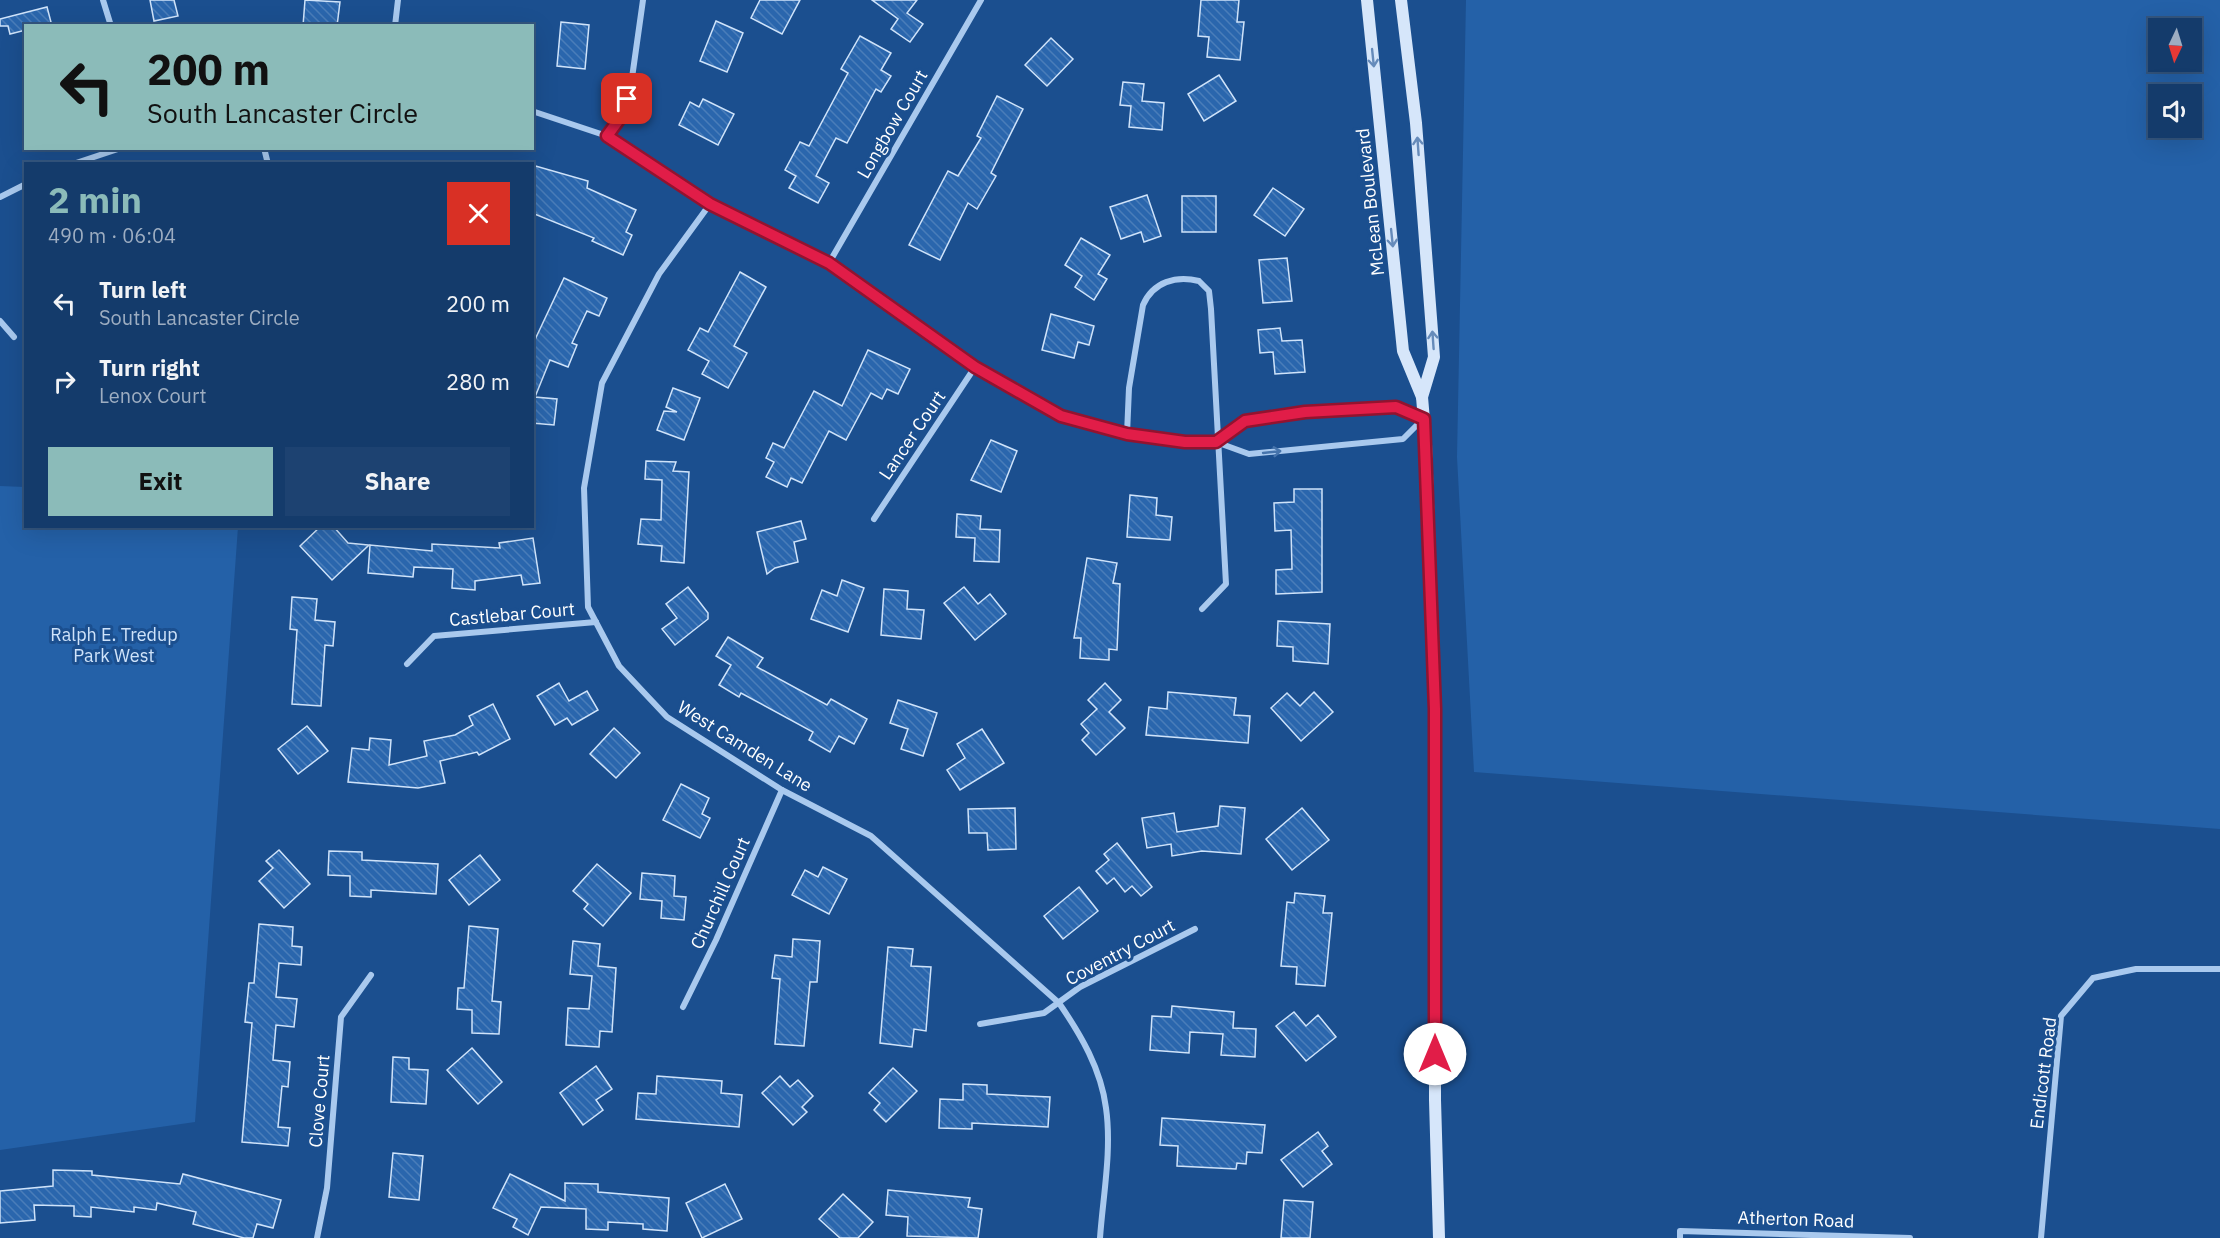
<!DOCTYPE html>
<html lang="en">
<head>
<meta charset="utf-8">
<style>
	body { margin:0; font-family:"IBM Plex Sans",sans-serif; background:#1d4271; color:#f1f3f6; height:100vh; display:flex; flex-direction:column; font-size:22px; white-space:nowrap }
	* { box-sizing:border-box; margin:0 }
	p { font-size:20px; color:#9dadc1 }
	.icon { flex:none; width:33px; height:33px; fill:none; stroke:currentColor; stroke-width:2; stroke-linecap:round; stroke-linejoin:round }
	.map { position:relative; flex:1; overflow:hidden }
	.panel { position:absolute; left:24px; top:162px; width:510px; height:366px; display:flex; flex-direction:column; background:#143b6b; border-radius:0px; box-shadow:0 6px 24px #0002,0 0 0 2px #33557e }
	.panel>* { flex:none }
	.hud { position:absolute; left:24px; top:24px; width:510px; height:126px; border-radius:0px; box-shadow:0 6px 24px #0002,0 0 0 2px #33557e; background:#8bbbb9; color:#111; overflow:hidden }
	.needle { width:39px; rotate:184deg }
	.tools { position:absolute; left:2148px; top:18px; display:grid; gap:12px }
	.tools a { display:grid; place-items:center; width:54px; height:54px; border-radius:0px; background:#143b6b; box-shadow:0 6px 24px #0002,0 0 0 2px #33557e; font-size:30px }
	.pin { position:absolute; display:grid; place-items:center; width:51px; height:51px; color:#fff; margin:-26px; border-radius:12px; box-shadow:0 3px 9px #0006 }
	.me { position:absolute; width:66px; margin:-33px; rotate:0deg; stroke-linejoin:round; filter:drop-shadow(0 0 4px #0008) }
	.turn { display:flex; align-items:center; gap:21px; height:126px; padding:0 24px; font-size:27px }
	.turn .icon { width:78px; height:78px; stroke-width:2.5 }
	.turn b { display:block; font-size:42px; line-height:51px }
	.round { display:grid; place-items:center; flex:none; width:63px; height:63px; border-radius:0px; background:#1d4271 }
	.headline { display:flex; align-items:center; justify-content:space-between; height:102px; padding:0 24px }
	h1 { font-size:36px; font-weight:800; line-height:45px; color:#8bbbb9 }
	.cta { display:flex; gap:12px; margin-top:auto; padding:12px 24px }
	.cta a { flex:1; height:69px; border-radius:0px; background:#8bbbb9; color:#111; font-size:24px; font-weight:800; line-height:69px; text-align:center }
	.cta a+a { background:#1d4271; color:#f1f3f6 }
	ul { padding:0; list-style:none }
	li { display:flex; align-items:center; gap:18px; height:78px; padding:0 24px }
	li div { flex:1 }
	li b { display:block; font-size:22px }
	li em { font-style:normal }
	.map>svg:first-child { display:block }
	.park { fill:#2461a8; fill-rule:evenodd }
	.building { fill:url(#building-back-hatch); stroke:#cfe3fa; stroke-width:1.5 }
	.lines { fill:none; stroke-linecap:round; stroke-linejoin:round }
	.street { stroke:#a9c9ee; stroke-width:6 }
	.secondary { stroke:#d6e6fa; stroke-width:12 }
	.oneway { stroke:#668bba }
	.oneway2 { stroke:#4674ac }
	.route-casing { stroke:#92132f; stroke-width:15 }
	.route { stroke:#e11d48; stroke-width:10 }
	.labels { text-anchor:middle; dominant-baseline:central; stroke-width:6; stroke-linejoin:round; paint-order:stroke }
	.street-label { font-size:18px; fill:#fff; stroke:#1b4f8f }
	.park-label { font-size:18px; fill:#cfe3fa; stroke:#1b4f8f }
</style>
</head>
<body>
<div class="map">
<svg width="2220" height="1238" viewBox="0 0 2220 1238">
	<defs>
		<pattern id="building-back-hatch" width="6" height="6" patternUnits="userSpaceOnUse" patternTransform="scale(1.5)"><rect width="6" height="6" fill="#2a66ad"/><path d="M-1 5l2 2M0 0l6 6M5-1l2 2" fill="none" stroke="#4a7db9"/></pattern>
	</defs>
	<rect width="100%" height="100%" fill="#1b4f8f"/>
	<g class="park">
		<path d="M1466,0H2220V829L1474,772L1457,457ZM2192,28V62H2158V28ZM2158,94H2192V128H2158Z"/>
		<path d="M0,486L25,487L26,526L238,527L195,1122L0,1150Z"/>
	</g>
	<g class="building">
		<path d="M150,0H174L178,16L154,21Z"/>
		<path d="M305,0L340,2L337,26H303Z"/>
		<path d="M760,0H800L782,34L751,18Z"/>
		<path d="M872,0H917L907,13L923,24L910,42L891,29L898,19Z"/>
		<path d="M1201,0H1239L1237,22H1244L1240,60L1207,57L1209,37L1198,36Z"/>
		<path d="M47,7L52,26H26V30L10,34L8,26H0V19Z"/>
		<path d="M716,21L743,33L727,72L700,61Z"/>
		<path d="M561,22L589,25L585,69L557,66Z"/>
		<path d="M860,36L891,53L881,70L891,76L881,92L876,89L847,143L836,138L816,176L829,183L818,203L789,188L796,176L785,170L800,142L809,146L848,73L841,69Z"/>
		<path d="M1051,38L1073,59L1047,86L1025,65Z"/>
		<path d="M1219,75L1236,101L1204,121L1188,94Z"/>
		<path d="M1123,82L1144,84L1142,101L1164,103L1162,130L1129,127L1131,106L1120,105Z"/>
		<path d="M997,96L1023,109L991,173L996,176L977,209L968,203L940,260L909,245L948,171L958,176L981,138L977,136Z"/>
		<path d="M703,99L734,114L718,145L679,125L690,102L699,107Z"/>
		<path d="M532,165L588,181L587,188L636,210L626,232L632,235L623,255L592,241L594,238L532,213Z"/>
		<path d="M1273,188L1304,209L1285,236L1254,215Z"/>
		<path d="M1147,195L1161,236L1144,242L1141,232L1121,239L1110,207Z"/>
		<rect x="1182" y="196" width="34" height="36"/>
		<path d="M1081,238L1110,255L1098,274L1107,279L1094,300L1075,287L1082,276L1065,265Z"/>
		<path d="M1287,258L1292,301L1263,303L1259,260Z"/>
		<path d="M740,272L766,287L734,346L747,353L728,388L702,374L709,361L688,350L700,328L708,332Z"/>
		<path d="M564,278L607,298L599,316L587,311L572,343L577,345L568,367L550,360L535,397L557,399L554,425L532,423V346Z"/>
		<path d="M1051,314L1094,326L1089,345L1078,342L1074,358L1042,350Z"/>
		<path d="M1280,328L1282,341L1302,340L1305,372L1275,374L1273,352L1260,353L1258,330Z"/>
		<path d="M868,350L910,369L898,394L887,389L882,399L871,393L846,440L829,431L802,483L791,478L787,487L766,477L774,462L766,458L773,443L784,448L814,391L842,406Z"/>
		<path d="M673,388L700,398L684,440L657,430L664,411L677,412L666,407Z"/>
		<path d="M991,440L1017,451L1001,492L971,480Z"/>
		<path d="M646,461L676,462L673,471L689,472L684,563L661,561L662,546L638,544L641,519L661,520L662,480L645,479Z"/>
		<path d="M1294,489H1322V592L1276,594V570L1292,569L1291,530L1275,531L1274,503L1294,502Z"/>
		<path d="M1130,495L1157,498L1156,515L1172,517L1170,540L1127,537Z"/>
		<path d="M957,514L981,516L980,529L1000,530L999,562L974,561L975,538L956,537Z"/>
		<path d="M801,521L806,539L794,542L798,562L775,568L767,574L757,532Z"/>
		<path d="M321,526H333L348,543L369,545L332,580L300,546Z"/>
		<path d="M533,538L540,583L523,585L521,575L475,581V590L452,588L453,569L414,567L413,577L368,573L370,545L432,551V544L500,548L499,543Z"/>
		<path d="M1087,558L1117,563L1113,583L1120,584L1117,650L1109,649V660L1080,658L1081,638H1074Z"/>
		<path d="M842,580L864,588L848,632L811,619L822,590L837,596Z"/>
		<path d="M688,587L708,613V619L675,645L662,629L677,618L666,604Z"/>
		<path d="M964,587L978,604L990,594L1006,614L975,640L944,603Z"/>
		<path d="M884,589L908,591L907,609L924,610L921,639L881,635Z"/>
		<path d="M292,597L317,599L315,620L335,622L333,646L325,645L321,706L292,704L297,630L290,629Z"/>
		<path d="M1278,621L1330,624L1328,664L1293,661V647L1277,646Z"/>
		<path d="M728,637L763,658L757,667L827,705L831,699L867,719L854,744L839,736L830,752L809,740L813,732L741,693L739,697L719,685L731,665L716,656Z"/>
		<path d="M559,683L569,701L587,691L598,710L572,725L567,718L555,725L537,696Z"/>
		<path d="M1105,683L1121,700L1109,712L1125,728L1096,755L1082,740L1089,733L1081,724L1097,709L1088,700Z"/>
		<path d="M1168,692L1236,698L1234,715L1250,716L1248,743L1146,735L1149,707L1167,709Z"/>
		<path d="M1314,692L1333,712L1301,741L1271,708L1287,693L1300,706Z"/>
		<path d="M898,700L937,713L923,756L901,749L908,729L890,723Z"/>
		<path d="M493,704L510,739L479,755L477,752L440,761L445,783L418,788L348,782L352,748L369,750L370,738L391,740L389,765L427,756L424,741L455,735L473,725L469,716Z"/>
		<path d="M307,726L328,751L298,774L278,749Z"/>
		<path d="M614,728L640,753L616,778L590,754Z"/>
		<path d="M982,729L1004,763L960,790L947,770L965,758L957,744Z"/>
		<path d="M681,784L709,798L702,814L710,818L700,838L663,820Z"/>
		<path d="M1220,806L1245,808L1241,854L1202,851L1172,856L1171,844L1147,848L1142,818L1174,813L1177,832L1218,826Z"/>
		<path d="M1015,808L1016,849L988,850L987,833H969L968,809Z"/>
		<path d="M1302,808L1329,840L1292,870L1266,839Z"/>
		<path d="M1117,843L1152,887L1141,896L1132,886L1125,892L1114,878L1107,884L1096,871L1109,860L1104,854Z"/>
		<path d="M279,850L310,884L284,908L259,881L273,868L266,861Z"/>
		<path d="M329,851L362,852V860L438,864L436,894L371,890V897L350,896V876L328,875Z"/>
		<path d="M480,855L500,880L469,905L449,880Z"/>
		<path d="M597,864L631,893L603,926L584,909L588,904L573,891Z"/>
		<path d="M823,867L847,879L829,914L792,895L805,870L818,877Z"/>
		<path d="M642,873L675,876L674,896L686,897L684,920L661,918L662,901L640,899Z"/>
		<path d="M1079,887L1098,911L1063,939L1044,916Z"/>
		<path d="M1295,893L1325,896L1323,913H1332L1325,986L1296,984L1297,967L1281,966L1287,902L1294,903Z"/>
		<path d="M259,924L293,927L292,946L302,947L301,965L279,963L276,997L297,999L294,1027L276,1025L273,1060L290,1062L288,1087L282,1086L278,1127L290,1128L288,1146L242,1142L252,1023L245,1022L249,983H254Z"/>
		<path d="M469,926L498,929L492,1001L501,1002L499,1034L472,1033V1010L457,1009L458,988H464Z"/>
		<path d="M793,939L820,941L817,982H810L804,1046L775,1044L780,979L772,978L775,955L792,957Z"/>
		<path d="M573,941L600,944L598,966L616,968L612,1032L600,1031L599,1047L566,1045L568,1008L589,1009L592,976L570,974Z"/>
		<path d="M888,947L913,949L911,966L931,967L926,1031L914,1029L912,1047L880,1043Z"/>
		<path d="M1172,1006L1234,1012L1233,1028L1256,1029L1255,1057L1221,1055L1223,1034L1190,1032L1189,1053L1150,1050L1152,1016L1171,1017Z"/>
		<path d="M1294,1012L1306,1026L1318,1015L1336,1037L1306,1061L1276,1026Z"/>
		<path d="M472,1048L502,1082L478,1104L447,1070Z"/>
		<path d="M393,1057L409,1058V1069L428,1070L426,1104L391,1102Z"/>
		<path d="M596,1066L612,1089L596,1100L603,1110L583,1125L560,1093Z"/>
		<path d="M893,1068L917,1091L886,1122L874,1110L880,1103L869,1093Z"/>
		<path d="M657,1076L722,1081L721,1093L742,1095L739,1127L636,1119L638,1093L656,1094Z"/>
		<path d="M780,1076L790,1087L798,1080L813,1096L802,1107L807,1112L793,1125L762,1093Z"/>
		<path d="M963,1084L987,1085V1094L1050,1097L1048,1127L972,1123V1129L939,1128L940,1099L963,1100Z"/>
		<path d="M1162,1118L1265,1125L1262,1153L1247,1152L1246,1164L1237,1163L1236,1169L1177,1166L1178,1146L1160,1145Z"/>
		<path d="M1318,1132L1328,1146L1322,1151L1332,1164L1303,1187L1281,1160Z"/>
		<path d="M393,1153L423,1156L419,1200L389,1197Z"/>
		<path d="M53,1170L92,1171V1175L180,1184L183,1174L281,1200L273,1228L257,1224L253,1238H244L193,1224L196,1212L157,1203L156,1210L134,1207V1212L91,1207V1217L74,1216V1206L34,1205L35,1220L0,1223V1191L53,1186Z"/>
		<path d="M510,1174L565,1201V1183L598,1184V1192L669,1198L667,1231L643,1229V1224L608,1222V1230L586,1229V1209L541,1207L528,1235L513,1227L517,1219L493,1208Z"/>
		<path d="M725,1184L742,1219L702,1238L686,1203Z"/>
		<path d="M888,1190L970,1198L968,1207L982,1209L978,1238L907,1236L908,1217L886,1215Z"/>
		<path d="M843,1194L873,1222L858,1238H840L819,1219Z"/>
		<path d="M1284,1200L1313,1202L1310,1238H1281Z"/>
	</g>
	<g class="lines">
		<g class="street">
			<path d="M103,0L111,26"/>
			<path d="M395,26L398,0"/>
			<path d="M532,111L607,136L710,204L829,263L975,367L1061,415L1127,434L1185,442H1216L1249,454L1403,439L1423,419L1396,407L1305,412L1245,421L1216,442"/>
			<path d="M607,136L623,114L631,85L643,0"/>
			<path d="M264,148L268,164"/>
			<path d="M73,164L121,148"/>
			<path d="M0,197L26,184"/>
			<path d="M710,204L659,274L602,383L584,488L588,607L619,666L667,717L782,790L871,836L1059,1003C1081,1035 1101,1069 1106,1108C1112,1150 1103,1196 1100,1238"/>
			<path d="M829,263L981,0"/>
			<path d="M0,321L14,337"/>
			<path d="M1127,434L1129,388L1143,305C1153,282 1176,275 1199,281L1209,291L1211,309L1226,584L1202,609"/>
			<path d="M874,519L975,367"/>
			<path d="M407,664L434,636L596,622"/>
			<path d="M683,1007L716,940L782,790"/>
			<path d="M980,1024L1044,1013L1080,987L1195,929"/>
			<path d="M317,1238L327,1188L341,1017L371,975"/>
			<path d="M1680,1238V1231L1910,1238"/>
			<path d="M2041,1238L2061,1016L2093,978L2136,969H2220"/>
		</g>
		<g class="secondary">
			<path d="M1367,0L1403,351L1422,397L1426,444L1435,709V1100L1439,1238"/>
			<path d="M1401,0L1416,123L1434,357L1422,397"/>
		</g>
	</g>
	<defs><path id="oneway-shaft" d="M-6 0H5M1.5-3L5.5 0L1.5 3" fill="none" stroke-width="1.6" stroke-linecap="round" stroke-linejoin="round" transform="scale(1.5)"/></defs>
	<g class="oneway">
		<use href="#oneway-shaft" transform="translate(1373 58) rotate(84)"/>
		<use href="#oneway-shaft" transform="translate(1418 146) rotate(-94)"/>
		<use href="#oneway-shaft" transform="translate(1392 238) rotate(84)"/>
		<use href="#oneway-shaft" transform="translate(1433 340) rotate(-94)"/>
	</g>
	<use class="oneway2" href="#oneway-shaft" transform="translate(1272 452) rotate(-6)"/>
	<g class="lines">
		<defs>
			<path id="route" d="M627,99L623,114L607,136L710,204L829,263L975,367L1061,416L1127,434L1185,442H1216L1245,421L1305,412L1396,407L1424,419L1435,709V1054"/>
		</defs>
		<use href="#route" class="route-casing"/>
		<use href="#route" class="route"/>
	</g>
	<g class="labels">
		<g class="street-label">
			<text transform="translate(892 124) rotate(-60)">Longbow Court</text>
			<text transform="translate(1370 202) rotate(-96)">McLean Boulevard</text>
			<text transform="translate(912 435) rotate(-56)">Lancer Court</text>
			<text transform="translate(512 614) rotate(-5)">Castlebar Court</text>
			<text transform="translate(745 746) rotate(32)">West Camden Lane</text>
			<text transform="translate(720 893) rotate(-66)">Churchill Court</text>
			<text transform="translate(1120 952) rotate(-28)">Coventry Court</text>
			<text transform="translate(2043 1073) rotate(-83)">Endicott Road</text>
			<text transform="translate(319 1101) rotate(-85)">Clove Court</text>
			<text transform="translate(1796 1219) rotate(2)">Atherton Road</text>
		</g>
		<g class="park-label">
			<text x="114" y="634">Ralph E. Tredup<tspan x="114" dy="21">Park West</tspan></text>
		</g>
	</g>
</svg>
<div class="tools">
<a><svg class="needle" viewBox="-14 -14 28 28"><path d="M0-13l5 13h-10z" fill="#e53935"/><path d="M0 13l5-13h-10z" fill="#9dadc1"/></svg></a>
<a><svg class="icon" aria-label="sound" viewBox="0 0 24 24"><path d="M4 9h4l5-4v14l-5-4H4zM17 9q2 3 0 6"/></svg></a>
</div>
<div class="pin" style="left:627px;top:99px;background:#d93025"><svg class="icon" aria-label="arrive" viewBox="0 0 24 24"><path d="M6 21V4h12l-3 4 3 4H6"/></svg></div>
<svg class="me" style="left:1435px;top:1054px" viewBox="-20 -20 40 40"><circle r="19" fill="#fff"/><path d="M0-13L10 11 0 6-10 11z" fill="#e11d48"/></svg>
<div class="hud">
<div class="turn"><svg class="icon" aria-label="left" viewBox="0 0 24 24"><path d="M17 20v-9H6M10 6l-5 5 5 5"/></svg><div><b>200 m</b>South Lancaster Circle</div></div>
</div>
<section class="panel">
<div class="headline"><div><h1>2 min</h1><p>490 m · 06:04</p></div><a class="round" style="background:#d93025;color:#fff"><svg class="icon" aria-label="close" viewBox="0 0 24 24"><path d="M6 6l12 12M18 6L6 18"/></svg></a></div>
<ul>
<li><svg class="icon" aria-label="left" viewBox="0 0 24 24"><path d="M17 20v-9H6M10 6l-5 5 5 5"/></svg><div><b>Turn left</b><p>South Lancaster Circle</p></div><em>200 m</em></li>
<li><svg class="icon" aria-label="right" viewBox="0 0 24 24"><path d="M7 20v-9h11M14 6l5 5-5 5"/></svg><div><b>Turn right</b><p>Lenox Court</p></div><em>280 m</em></li>
</ul>
<div class="cta"><a>Exit</a><a>Share</a></div>
</section>
</div>
</body>
</html>
